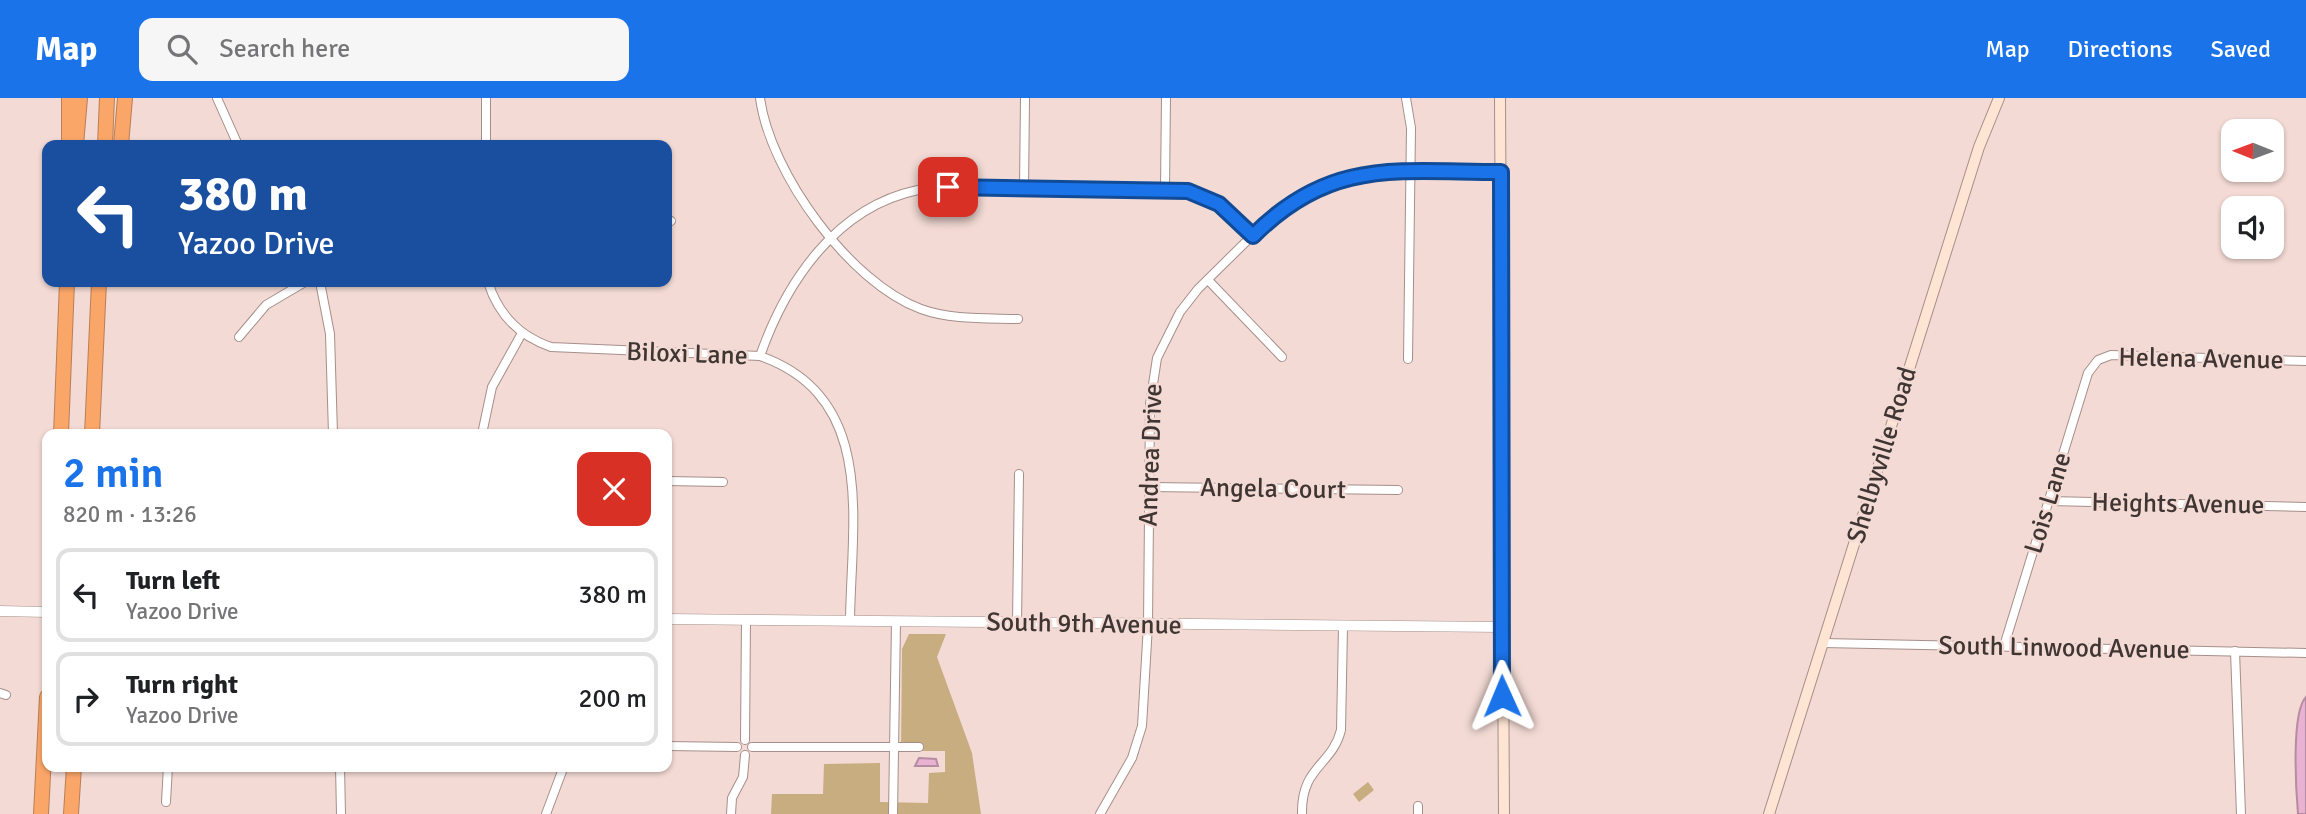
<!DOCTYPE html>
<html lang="en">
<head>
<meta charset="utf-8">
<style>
	body { margin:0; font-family:Signika,sans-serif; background:#f6f6f6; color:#202124; height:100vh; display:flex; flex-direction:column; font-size:26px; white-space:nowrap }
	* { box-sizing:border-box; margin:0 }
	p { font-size:23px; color:#757577 }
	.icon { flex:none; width:38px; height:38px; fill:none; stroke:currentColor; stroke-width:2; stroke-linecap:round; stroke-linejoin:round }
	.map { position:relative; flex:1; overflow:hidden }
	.sheet { position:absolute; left:42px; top:331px; width:630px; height:343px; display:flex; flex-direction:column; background:#fff; border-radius:14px; box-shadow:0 2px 5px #0004 }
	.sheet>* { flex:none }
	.hud { position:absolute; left:42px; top:42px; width:630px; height:147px; border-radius:14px; box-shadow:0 2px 5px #0004; background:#1a4fa0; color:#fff; overflow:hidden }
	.needle { width:46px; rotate:271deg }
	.controls { position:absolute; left:2221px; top:21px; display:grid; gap:14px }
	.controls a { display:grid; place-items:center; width:63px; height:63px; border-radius:14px; background:#fff; box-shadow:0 2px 5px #0004; font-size:35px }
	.pin { position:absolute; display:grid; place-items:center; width:60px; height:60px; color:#fff; margin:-30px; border-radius:14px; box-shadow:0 4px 10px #0006 }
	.me { position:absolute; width:77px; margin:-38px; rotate:359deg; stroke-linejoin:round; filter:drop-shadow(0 0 5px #0008) }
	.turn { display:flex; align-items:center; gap:24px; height:147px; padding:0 21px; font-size:32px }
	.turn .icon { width:91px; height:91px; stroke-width:2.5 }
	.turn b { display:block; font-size:49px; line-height:60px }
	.round { display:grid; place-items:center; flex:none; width:74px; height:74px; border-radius:14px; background:#f6f6f6 }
	.overview { display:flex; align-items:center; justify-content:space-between; height:119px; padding:0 21px }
	h1 { font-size:42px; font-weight:600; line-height:52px; color:#1a73e8 }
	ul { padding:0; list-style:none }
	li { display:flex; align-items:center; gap:21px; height:94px; margin:0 14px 10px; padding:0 7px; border:4px solid #e0e0e0; border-radius:14px }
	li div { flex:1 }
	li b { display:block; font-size:26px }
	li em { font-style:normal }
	header { display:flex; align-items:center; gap:42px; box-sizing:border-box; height:98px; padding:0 35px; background:#1a73e8; color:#fff }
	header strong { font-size:33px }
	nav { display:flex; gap:38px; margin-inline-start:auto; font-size:24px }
	.search { width:490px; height:63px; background:#f6f6f6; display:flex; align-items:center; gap:18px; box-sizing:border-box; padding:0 24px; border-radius:14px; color:#757577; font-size:26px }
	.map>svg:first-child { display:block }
	.green { fill:#c8ad81 }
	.water { fill:#e9b1d2; stroke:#b68ca2; stroke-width:2 }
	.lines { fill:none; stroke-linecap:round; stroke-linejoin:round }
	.minor-casing { stroke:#a68f8a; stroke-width:10 }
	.tertiary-casing { stroke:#a68f8a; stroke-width:11 }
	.secondary-casing { stroke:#a68f8a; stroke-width:12 }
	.motorway-casing { stroke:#b97e56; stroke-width:16 }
	.minor { stroke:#fff; stroke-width:8 }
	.tertiary { stroke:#fff; stroke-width:10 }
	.secondary { stroke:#fee4d2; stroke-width:10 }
	.motorway { stroke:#fba669; stroke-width:14 }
	.route-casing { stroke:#114b97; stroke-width:18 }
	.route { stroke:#1a73e8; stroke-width:12 }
	.labels { text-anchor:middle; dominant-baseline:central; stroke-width:5; stroke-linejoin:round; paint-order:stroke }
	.street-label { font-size:26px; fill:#3f3533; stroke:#f3dad4 }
</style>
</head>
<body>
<header>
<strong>Map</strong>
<div class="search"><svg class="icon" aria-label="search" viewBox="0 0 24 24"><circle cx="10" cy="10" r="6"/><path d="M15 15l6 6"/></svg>Search here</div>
<nav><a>Map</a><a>Directions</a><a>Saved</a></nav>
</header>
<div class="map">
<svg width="2306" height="716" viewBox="0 0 2306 716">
	<rect width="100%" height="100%" fill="#f3dad4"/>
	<g class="green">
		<path d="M909,536H946L937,559L972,655L981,716H771L772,696H823L824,666L880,665V704L928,705L929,675L945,674V653H901L902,551Z"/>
		<path d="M1368,684L1374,692L1359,704L1353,696Z"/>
	</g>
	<g class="water">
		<path d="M2306,599V716H2298C2296,693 2291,614 2306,599Z"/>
		<path d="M919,660L936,661L938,668H915Z"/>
	</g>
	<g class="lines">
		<defs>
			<g id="minor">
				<path d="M217,0L238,47"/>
				<path d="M760,0C770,75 850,185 921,211C951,222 986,220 1018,221"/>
				<path d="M1406,0L1411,30L1408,261"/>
				<path d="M486,47V0"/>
				<path d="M1024,90L1025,0"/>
				<path d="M1165,91L1166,0"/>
				<path d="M667,121L671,123"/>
				<path d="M1208,182L1282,259"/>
				<path d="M320,184L330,236L333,336"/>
				<path d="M488,184C498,216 519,238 551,249L760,258C878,299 851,425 850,523"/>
				<path d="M239,239L266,207L305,184"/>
				<path d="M760,258C786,184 836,109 918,92C952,85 990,89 1025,90C1076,90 1128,90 1180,91C1212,96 1231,115 1253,138"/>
				<path d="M482,336L492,289L522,235"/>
				<path d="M667,383L723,384"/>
				<path d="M1149,389L1398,392"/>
				<path d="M2049,403L2306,409"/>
				<path d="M1017,525L1019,376"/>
				<path d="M1823,545L2306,555"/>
				<path d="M2004,548L2088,275L2098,262L2111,257L2306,263"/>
				<path d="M2235,553L2241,716"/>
				<path d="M0,595L6,597"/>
				<path d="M745,642L746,522"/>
				<path d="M667,648L737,649"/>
				<path d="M752,649H919"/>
				<path d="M340,668L341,716"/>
				<path d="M166,704L168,668"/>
				<path d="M546,716L564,668"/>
				<path d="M731,716L732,700L743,679L745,657"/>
				<path d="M893,716L896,524"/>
				<path d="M1100,716L1132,660L1142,628L1148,527L1150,306L1157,260L1180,214L1198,191L1268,122L1295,101L1320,88L1377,74H1501"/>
				<path d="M1302,716C1301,668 1332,668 1341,632L1343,529"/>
				<path d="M1418,716V708"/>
			</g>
			<g id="tertiary">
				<path d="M0,513L47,514"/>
				<path d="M667,521L1501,529"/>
			</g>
			<g id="secondary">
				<path d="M1500,0L1504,716"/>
				<path d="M1769,716L1979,49L1999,0"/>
			</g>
			<g id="motorway">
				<path d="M69,41V0"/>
				<path d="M76,47L80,0"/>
				<path d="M105,47L107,0"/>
				<path d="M121,47L125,0"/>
				<path d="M61,336L67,184"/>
				<path d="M92,336L99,184"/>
				<path d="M41,716L47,599"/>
				<path d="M71,716L74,668"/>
			</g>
		</defs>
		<use href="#minor" class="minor-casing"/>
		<use href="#tertiary" class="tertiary-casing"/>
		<use href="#secondary" class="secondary-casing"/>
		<use href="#motorway" class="motorway-casing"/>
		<use href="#minor" class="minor"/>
		<use href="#tertiary" class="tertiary"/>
		<use href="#secondary" class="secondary"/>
		<use href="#motorway" class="motorway"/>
	</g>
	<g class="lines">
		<defs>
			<path id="route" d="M948,89L1188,93L1219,106L1253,138C1331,59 1399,74 1501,74L1502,598"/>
		</defs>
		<use href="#route" class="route-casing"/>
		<use href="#route" class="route"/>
	</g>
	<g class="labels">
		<g class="street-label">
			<text transform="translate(687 256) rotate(2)">Biloxi Lane</text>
			<text transform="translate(2201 261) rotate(1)">Helena Avenue</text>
			<text transform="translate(1151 357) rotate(-88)">Andrea Drive</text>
			<text transform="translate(1882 357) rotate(-73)">Shelbyville Road</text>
			<text transform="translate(1273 391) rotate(1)">Angela Court</text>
			<text transform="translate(2048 405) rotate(-73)">Lois Lane</text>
			<text transform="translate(2178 406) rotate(1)">Heights Avenue</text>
			<text transform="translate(1084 526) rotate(1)">South 9th Avenue</text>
			<text transform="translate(2064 550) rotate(1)">South Linwood Avenue</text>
		</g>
	</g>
</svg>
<div class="controls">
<a><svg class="needle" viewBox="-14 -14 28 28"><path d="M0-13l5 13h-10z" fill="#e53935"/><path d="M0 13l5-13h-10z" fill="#757577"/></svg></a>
<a><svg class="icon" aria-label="sound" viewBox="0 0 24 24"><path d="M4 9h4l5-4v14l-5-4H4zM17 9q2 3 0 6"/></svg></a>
</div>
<div class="pin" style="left:948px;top:89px;background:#d93025"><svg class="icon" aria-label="arrive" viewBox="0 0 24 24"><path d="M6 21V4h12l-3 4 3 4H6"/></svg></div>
<svg class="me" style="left:1502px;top:598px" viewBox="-20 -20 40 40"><path d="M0-17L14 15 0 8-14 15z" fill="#1a73e8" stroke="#fff" stroke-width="4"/></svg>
<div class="hud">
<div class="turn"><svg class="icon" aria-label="left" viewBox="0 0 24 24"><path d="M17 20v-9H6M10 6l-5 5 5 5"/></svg><div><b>380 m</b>Yazoo Drive</div></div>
</div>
<section class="sheet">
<div class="overview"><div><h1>2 min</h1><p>820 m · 13:26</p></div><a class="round" style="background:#d93025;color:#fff"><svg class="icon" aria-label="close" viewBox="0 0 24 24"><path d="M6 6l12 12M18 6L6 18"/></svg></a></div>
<ul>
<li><svg class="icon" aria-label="left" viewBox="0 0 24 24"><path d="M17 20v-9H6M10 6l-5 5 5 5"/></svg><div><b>Turn left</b><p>Yazoo Drive</p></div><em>380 m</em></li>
<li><svg class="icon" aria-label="right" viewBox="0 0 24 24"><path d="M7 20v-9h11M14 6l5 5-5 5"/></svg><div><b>Turn right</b><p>Yazoo Drive</p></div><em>200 m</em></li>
</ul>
</section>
</div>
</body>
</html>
